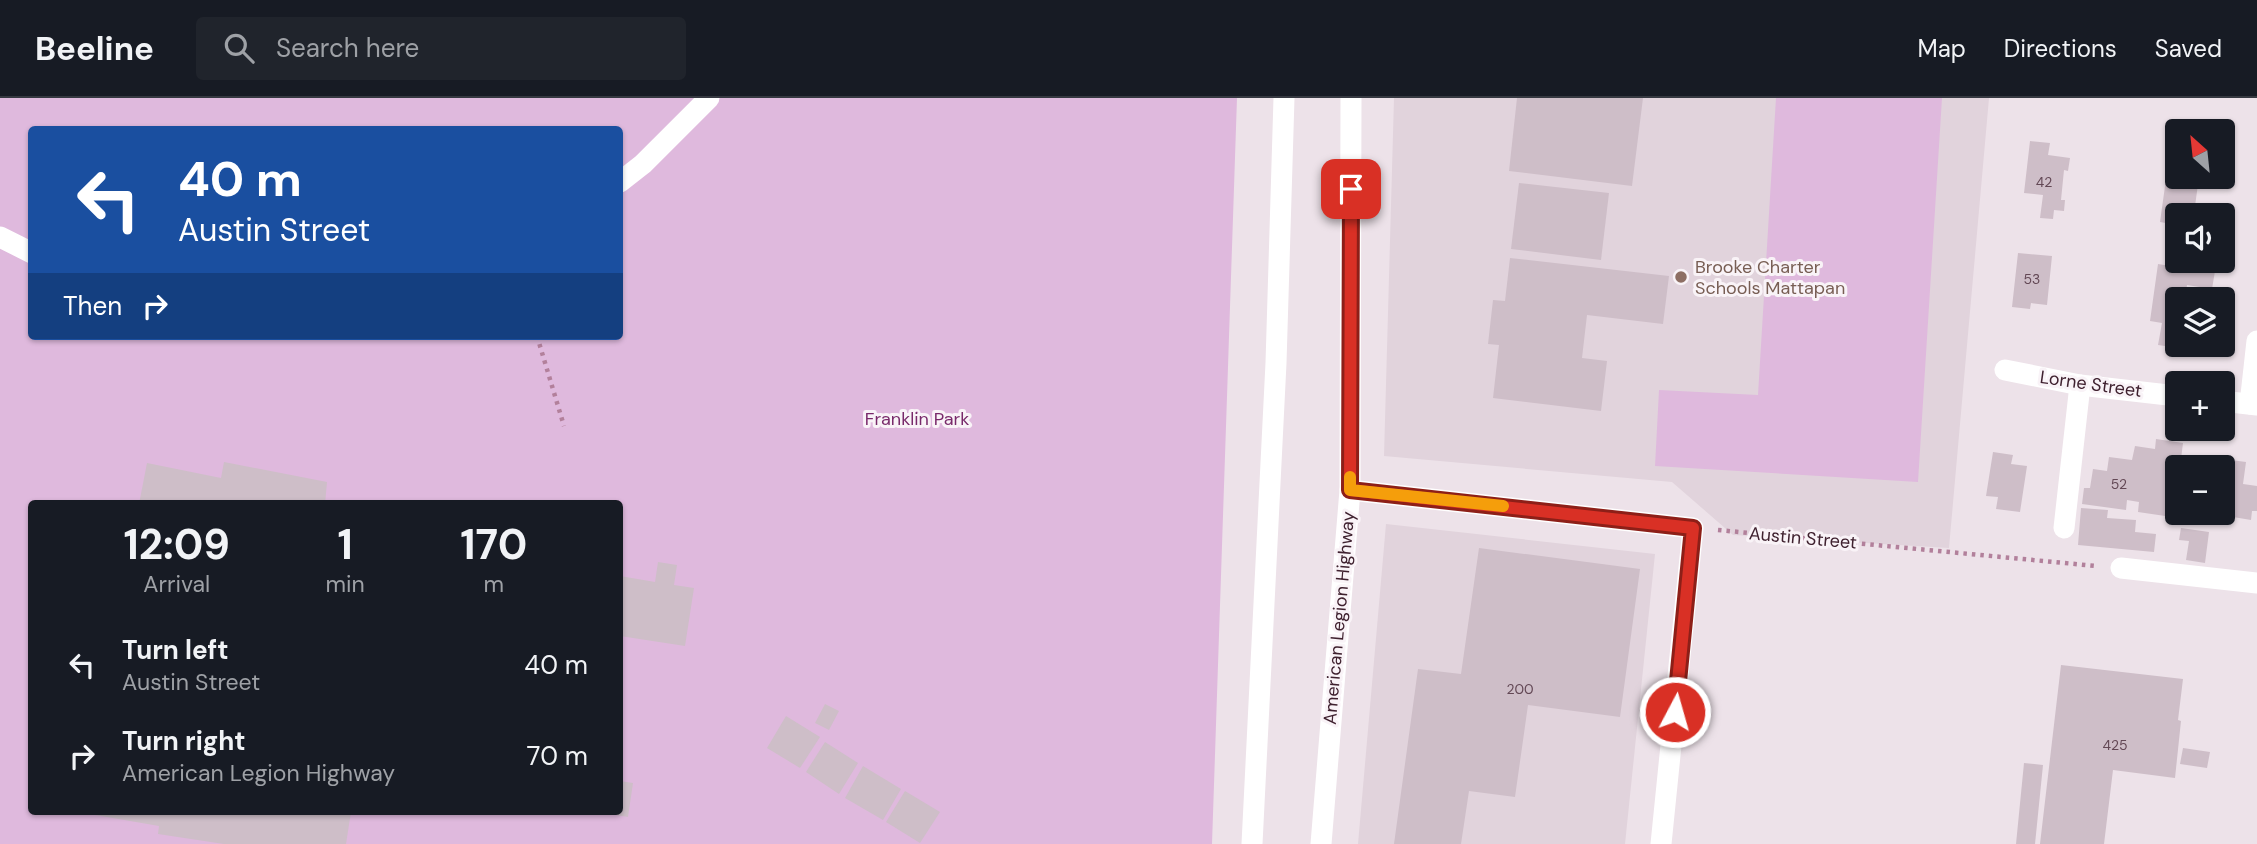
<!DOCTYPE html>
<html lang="en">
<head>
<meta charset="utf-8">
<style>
	body { margin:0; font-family:"DM Sans",sans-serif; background:#20242c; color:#f1f3f6; height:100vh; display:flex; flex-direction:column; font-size:26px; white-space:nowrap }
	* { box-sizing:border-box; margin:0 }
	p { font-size:23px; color:#9ea1a6 }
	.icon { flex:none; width:38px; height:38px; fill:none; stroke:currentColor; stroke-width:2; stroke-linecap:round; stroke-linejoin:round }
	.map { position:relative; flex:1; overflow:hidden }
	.details { position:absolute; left:28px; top:402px; width:595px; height:315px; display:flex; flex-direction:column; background:#171b24; border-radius:7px; box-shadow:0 2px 5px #0004 }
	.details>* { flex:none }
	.top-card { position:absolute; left:28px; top:28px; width:595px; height:214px; border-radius:7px; box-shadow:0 2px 5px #0004; background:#1a4fa0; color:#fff; overflow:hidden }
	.needle { width:46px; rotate:333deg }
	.fabs { position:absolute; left:2165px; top:21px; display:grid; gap:14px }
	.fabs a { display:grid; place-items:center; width:70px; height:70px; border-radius:7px; background:#171b24; box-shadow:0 2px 5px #0004; font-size:35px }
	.pin { position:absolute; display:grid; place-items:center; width:60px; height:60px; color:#fff; margin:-30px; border-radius:14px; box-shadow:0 4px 10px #0006 }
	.me { position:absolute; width:77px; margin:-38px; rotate:6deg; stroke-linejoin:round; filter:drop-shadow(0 0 5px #0008) }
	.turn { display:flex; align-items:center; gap:24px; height:147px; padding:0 35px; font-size:32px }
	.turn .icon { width:91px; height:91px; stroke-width:2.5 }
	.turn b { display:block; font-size:49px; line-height:60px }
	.then { display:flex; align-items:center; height:66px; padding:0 35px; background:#0003; gap:14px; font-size:26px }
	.eta { display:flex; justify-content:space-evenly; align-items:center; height:119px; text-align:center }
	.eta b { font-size:42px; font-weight:700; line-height:49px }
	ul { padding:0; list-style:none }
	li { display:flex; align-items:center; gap:21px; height:91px; padding:0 35px }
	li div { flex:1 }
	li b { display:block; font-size:26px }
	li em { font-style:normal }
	header { display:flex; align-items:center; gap:42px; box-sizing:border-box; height:98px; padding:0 35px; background:#171b24; border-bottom:2px solid #363941 }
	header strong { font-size:33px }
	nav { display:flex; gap:38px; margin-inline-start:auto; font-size:24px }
	.search { width:490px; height:63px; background:#20242c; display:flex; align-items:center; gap:18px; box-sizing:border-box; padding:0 24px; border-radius:7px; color:#9ea1a6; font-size:26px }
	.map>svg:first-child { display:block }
	.built { fill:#e1d3dc }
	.green { fill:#dfb9dd; fill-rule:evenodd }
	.building { fill:#cebec8 }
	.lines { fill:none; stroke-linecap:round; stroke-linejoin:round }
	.path { stroke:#b2809b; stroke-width:4.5; stroke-dasharray:3.5 5; stroke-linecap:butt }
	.street { stroke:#fff; stroke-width:21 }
	.secondary { stroke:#fff; stroke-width:21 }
	.route-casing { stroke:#8d1f18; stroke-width:18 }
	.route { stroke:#d93025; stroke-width:12 }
	.slow { stroke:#f59e0b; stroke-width:12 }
	.education-dot { fill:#8d6e63; stroke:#f9f3f7; stroke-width:2.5 }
	.labels { text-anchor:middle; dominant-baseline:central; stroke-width:6; stroke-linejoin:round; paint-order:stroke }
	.number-label { font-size:14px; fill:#634855 }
	.education-label { font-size:18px; fill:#785e54; stroke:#f9f3f7; text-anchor:start }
	.street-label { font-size:18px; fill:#3f212f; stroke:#f9f3f7 }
	.park-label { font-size:18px; fill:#78296a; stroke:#f9f3f7 }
</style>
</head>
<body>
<header>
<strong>Beeline</strong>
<div class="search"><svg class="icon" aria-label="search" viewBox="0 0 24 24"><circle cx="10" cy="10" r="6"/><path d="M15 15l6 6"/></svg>Search here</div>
<nav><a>Map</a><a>Directions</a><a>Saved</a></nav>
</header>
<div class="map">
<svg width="2257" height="746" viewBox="0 0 2257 746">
	<rect width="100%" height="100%" fill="#ede2e9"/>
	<g class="built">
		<path d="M1394,0H1989L1949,450L1733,437L1672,384L1384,358Z"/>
		<path d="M1386,426L1655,456L1625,746H1358Z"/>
	</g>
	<g class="green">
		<path d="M0,0H1237L1212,746H0ZM32,32H620V238H32ZM32,406H620V714H32Z"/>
		<path d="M1776,0H1942L1918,384L1655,368L1659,292L1758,297Z"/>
	</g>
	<g class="building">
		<path d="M1517,0H1643L1632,88L1509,73Z"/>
		<path d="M2030,43L2050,45L2048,57L2070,60L2068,73L2064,72L2061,102H2065L2064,113L2054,112L2053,121L2040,120L2043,97L2024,95Z"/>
		<path d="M2167,74L2177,76V79H2199L2195,108L2224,112L2223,117H2177V127L2160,124Z"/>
		<path d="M1519,85L1609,95L1601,162L1511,151Z"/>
		<path d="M2018,155L2052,158L2047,207L2031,205L2030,211L2012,209Z"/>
		<path d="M1510,160L1669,178L1663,226L1587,217L1582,260L1607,263L1601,313L1493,300L1499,247L1488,246L1493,202L1505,203Z"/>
		<path d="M2196,164L2216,167L2212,191L2187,187L2185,201H2177V247H2208L2207,254L2158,247L2162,225L2150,223L2158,166L2195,172Z"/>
		<path d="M2156,341L2183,345L2180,369H2177V388L2172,419L2138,414L2139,404L2127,402L2126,412L2082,406L2084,390H2090L2093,371L2107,373L2109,359L2132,362L2135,348L2155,351Z"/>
		<path d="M1993,354L2013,357L2011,366L2027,368L2020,414L1996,411L1998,399L1986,398Z"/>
		<path d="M2208,359L2246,364L2243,386L2257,388V413H2252L2251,422L2233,419L2235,409L2222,407V369H2207Z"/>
		<path d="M224,364L327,384L325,406H139L147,365L221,380Z"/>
		<path d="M2081,410L2108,412L2107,420L2136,422L2135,434L2156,436L2154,454L2078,447Z"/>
		<path d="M2181,430L2209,434L2205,465L2186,462L2189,443L2179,442Z"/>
		<path d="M1479,450L1640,471L1620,619L1528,607L1515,699L1469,693L1461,746H1394L1418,571L1461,576Z"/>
		<path d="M658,464L677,467L674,487L694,490L685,548L620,538V478L655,484Z"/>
		<path d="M2061,567L2183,581L2178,622L2181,623L2175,680L2113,672L2104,746H2040Z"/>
		<path d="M825,606L839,613L829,632L815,625Z"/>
		<path d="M786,618L820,639L800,670L767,650Z"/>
		<path d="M825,644L858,665L839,696L806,674Z"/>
		<path d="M2183,650L2210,654L2207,670L2180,666Z"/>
		<path d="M2024,665L2043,667L2035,746H2016Z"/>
		<path d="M863,668L901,691L883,722L845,700Z"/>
		<path d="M620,683L633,685L628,719L604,715L620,714Z"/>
		<path d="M905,693L940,714L920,745L886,724Z"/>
		<path d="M78,714H351L346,746H224L158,736L159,728Z"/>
	</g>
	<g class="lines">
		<g class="path">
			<path d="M537,238L564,328"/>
			<path d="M1718,432L2096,468"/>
		</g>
		<g class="street">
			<path d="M620,84L643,66L709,0"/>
			<path d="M0,139L32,155"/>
			<path d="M2005,272L2080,287L2177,298"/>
			<path d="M2222,303L2257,307"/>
			<path d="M2250,306L2257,243"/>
			<path d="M1350,392L1693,430L1661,746"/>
			<path d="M2064,430L2080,287"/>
			<path d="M2121,470L2257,485"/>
		</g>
		<g class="secondary">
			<path d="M1252,746L1276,265L1284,0"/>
			<path d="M1321,746L1350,392L1351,0"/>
		</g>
	</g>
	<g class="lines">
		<defs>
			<path id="route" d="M1351,91L1350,392L1693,430L1675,614"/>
		</defs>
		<use href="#route" class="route-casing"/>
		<use href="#route" class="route"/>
		<path class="slow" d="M1350,379V392L1503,408"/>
	</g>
	<circle class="education-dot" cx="1681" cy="179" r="7"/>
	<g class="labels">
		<g class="number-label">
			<text x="2044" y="84">42</text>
			<text x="2032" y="181">53</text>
			<text x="2119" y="386">52</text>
			<text x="1520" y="591">200</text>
			<text x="2115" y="647">425</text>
		</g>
		<g class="education-label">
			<text x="1695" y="169">Brooke Charter<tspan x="1695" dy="21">Schools Mattapan</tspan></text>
		</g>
		<g class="street-label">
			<text transform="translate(2091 286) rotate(8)">Lorne Street</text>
			<text transform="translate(1803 440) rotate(5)">Austin Street</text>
			<text transform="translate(1339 520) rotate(-85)">American Legion Highway</text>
		</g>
		<g class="park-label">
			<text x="917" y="321">Franklin Park</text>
		</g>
	</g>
</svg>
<div class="fabs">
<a><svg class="needle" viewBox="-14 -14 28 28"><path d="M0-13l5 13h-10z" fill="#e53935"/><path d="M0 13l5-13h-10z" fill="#9ea1a6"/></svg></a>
<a><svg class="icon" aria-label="sound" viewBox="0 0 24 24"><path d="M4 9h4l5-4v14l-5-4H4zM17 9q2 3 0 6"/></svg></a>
<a><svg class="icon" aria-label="layers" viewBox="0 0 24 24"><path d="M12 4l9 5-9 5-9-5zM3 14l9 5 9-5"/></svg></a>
<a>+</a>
<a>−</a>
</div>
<div class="pin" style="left:1351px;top:91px;background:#d93025"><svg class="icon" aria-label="arrive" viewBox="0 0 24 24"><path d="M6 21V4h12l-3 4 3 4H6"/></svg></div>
<svg class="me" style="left:1675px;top:614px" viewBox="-20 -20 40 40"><circle r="17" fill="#d93025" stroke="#fff" stroke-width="3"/><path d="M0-11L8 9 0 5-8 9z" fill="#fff"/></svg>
<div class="top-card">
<div class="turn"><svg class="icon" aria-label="left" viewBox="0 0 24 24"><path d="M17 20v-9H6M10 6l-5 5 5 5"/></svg><div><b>40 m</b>Austin Street</div></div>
<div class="then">Then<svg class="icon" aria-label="right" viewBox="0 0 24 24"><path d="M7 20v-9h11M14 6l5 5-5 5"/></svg></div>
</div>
<section class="details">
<div class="eta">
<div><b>12:09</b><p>Arrival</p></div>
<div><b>1</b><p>min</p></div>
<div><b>170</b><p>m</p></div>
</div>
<ul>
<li><svg class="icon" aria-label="left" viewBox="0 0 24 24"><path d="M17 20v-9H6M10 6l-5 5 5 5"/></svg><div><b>Turn left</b><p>Austin Street</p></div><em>40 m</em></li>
<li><svg class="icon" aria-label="right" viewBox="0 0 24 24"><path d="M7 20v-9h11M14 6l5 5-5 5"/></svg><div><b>Turn right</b><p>American Legion Highway</p></div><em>70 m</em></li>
</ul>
</section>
</div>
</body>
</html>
